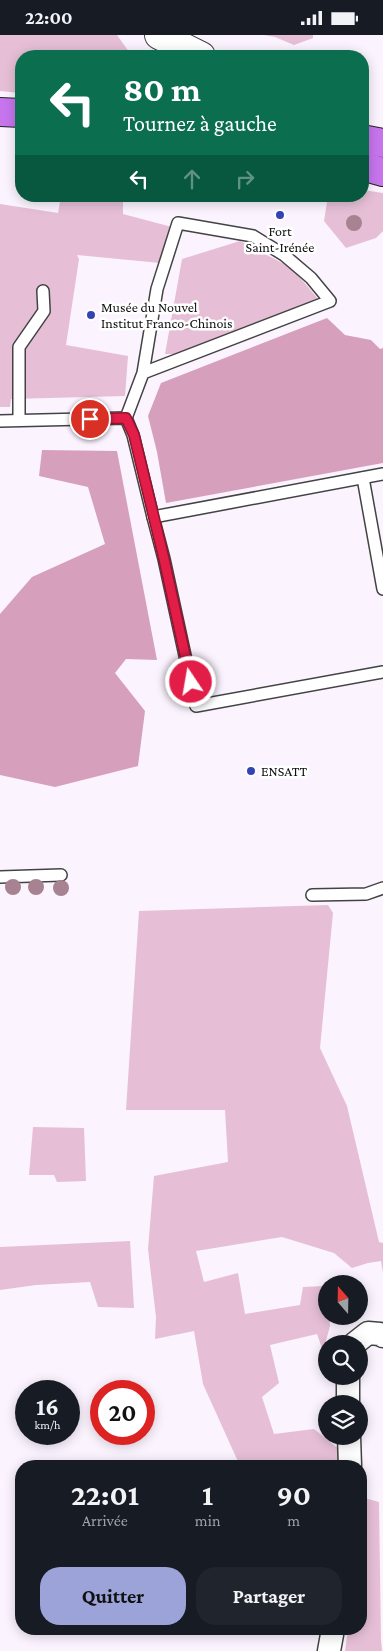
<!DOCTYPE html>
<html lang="fr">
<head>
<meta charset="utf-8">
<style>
	body { margin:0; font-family:"Crimson Pro",serif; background:#20242c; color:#f1f3f6; height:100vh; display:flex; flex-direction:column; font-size:19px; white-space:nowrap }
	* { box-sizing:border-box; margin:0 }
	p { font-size:16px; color:#9ea1a6 }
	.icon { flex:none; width:28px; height:28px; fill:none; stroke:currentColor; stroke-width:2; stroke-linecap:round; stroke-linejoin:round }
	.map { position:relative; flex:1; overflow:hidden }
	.sheet { position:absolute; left:15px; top:1425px; width:352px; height:175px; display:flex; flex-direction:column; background:#171b24; border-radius:20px; box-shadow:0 2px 12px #0003 }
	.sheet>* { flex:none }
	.top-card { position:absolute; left:15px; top:15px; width:354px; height:152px; border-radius:20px; box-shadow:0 2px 12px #0003; background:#0b6e4f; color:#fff; overflow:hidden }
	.needle { width:32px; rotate:340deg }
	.fabs { position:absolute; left:318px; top:1240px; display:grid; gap:10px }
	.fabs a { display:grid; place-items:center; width:50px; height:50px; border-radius:50%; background:#171b24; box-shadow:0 2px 12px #0003; font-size:25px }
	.speed { position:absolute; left:15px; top:1345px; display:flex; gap:10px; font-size:25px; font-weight:700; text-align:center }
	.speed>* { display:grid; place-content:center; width:65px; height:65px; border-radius:50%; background:#171b24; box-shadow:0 2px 12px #0003; line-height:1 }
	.speed small { font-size:12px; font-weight:400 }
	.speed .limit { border:8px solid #d22; background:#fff; color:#111 }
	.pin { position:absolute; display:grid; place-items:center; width:42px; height:42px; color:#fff; margin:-21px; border:2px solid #fff; border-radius:50%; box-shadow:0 1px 5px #0007 }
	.me { position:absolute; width:55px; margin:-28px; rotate:348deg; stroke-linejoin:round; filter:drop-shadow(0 0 4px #0008) }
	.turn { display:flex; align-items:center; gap:18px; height:105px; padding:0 25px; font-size:22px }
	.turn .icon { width:65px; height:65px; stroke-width:2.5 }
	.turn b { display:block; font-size:35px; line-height:42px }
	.lanes { display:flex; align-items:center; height:48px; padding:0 25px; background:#0003; justify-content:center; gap:25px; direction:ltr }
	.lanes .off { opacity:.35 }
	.eta { display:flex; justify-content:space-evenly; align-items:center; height:85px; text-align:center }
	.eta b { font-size:30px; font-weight:700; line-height:35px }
	.cta { display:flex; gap:10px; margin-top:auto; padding:10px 25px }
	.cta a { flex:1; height:58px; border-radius:20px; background:#9ca3d9; color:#111; font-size:20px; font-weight:700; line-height:58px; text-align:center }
	.cta a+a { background:#20242c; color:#f1f3f6 }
	.status { display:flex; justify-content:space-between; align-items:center; height:35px; padding:0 25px; background:#171b24; direction:ltr }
	.status svg { height:14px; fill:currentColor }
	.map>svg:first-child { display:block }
	.green { fill:#e6bfd6 }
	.forest { fill:#d6a0bc }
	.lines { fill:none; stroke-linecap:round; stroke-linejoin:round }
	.service-casing { stroke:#434343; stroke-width:14 }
	.minor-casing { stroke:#434343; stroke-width:25 }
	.tertiary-casing { stroke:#434343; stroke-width:30 }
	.primary-casing { stroke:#212121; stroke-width:30 }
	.service { stroke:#fff; stroke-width:11 }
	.minor { stroke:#fff; stroke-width:22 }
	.tertiary { stroke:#fff; stroke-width:28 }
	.primary { stroke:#c775ed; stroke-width:28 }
	.tree { fill:#a78290 }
	.route-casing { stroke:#92132f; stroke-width:12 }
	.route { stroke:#e11d48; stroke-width:9 }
	.poi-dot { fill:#3342b5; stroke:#fff; stroke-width:2 }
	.labels { text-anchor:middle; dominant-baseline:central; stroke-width:5; stroke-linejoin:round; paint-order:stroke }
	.poi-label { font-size:14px; fill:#101010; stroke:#fff; text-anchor:start }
</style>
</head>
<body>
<div class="status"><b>22:00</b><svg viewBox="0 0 49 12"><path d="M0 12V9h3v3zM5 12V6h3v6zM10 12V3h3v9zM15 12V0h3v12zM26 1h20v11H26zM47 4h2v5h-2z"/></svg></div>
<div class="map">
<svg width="383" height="1616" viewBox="0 0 383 1616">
	<rect width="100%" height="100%" fill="#fbf3fe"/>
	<g class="green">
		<path d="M0,0H117L132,21H21V58L0,56Z"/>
		<path d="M264,0H313V3L294,10L275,2Z"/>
		<path d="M363,155L383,158V196L376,203L346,213L324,186L328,161H362Z"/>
		<path d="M61,161H123V179L172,192L160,228L77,220L79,224L66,310L128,321L125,361L11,364L10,372H0V169L58,178Z"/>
		<path d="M240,206L292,233L319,265L181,319H165L182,224Z"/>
		<path d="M328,870L333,878L320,1013L347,1071L379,1207L383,1208V1238L381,1226L368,1228L352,1233L334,1218L282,1202L196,1216L204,1247L238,1238L245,1279L300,1270L303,1252L324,1251L326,1281H329L330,1291L323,1316L317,1299L270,1310L279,1348L262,1362L274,1399L314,1394L340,1415V1431H240L203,1349L194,1296L155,1304L156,1282L148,1214L154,1141L228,1127L225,1075H126L139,876Z"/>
		<path d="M33,1092L84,1093L86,1146L57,1147L54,1140H29Z"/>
		<path d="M130,1206L134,1273L98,1272L90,1247L36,1250L0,1255V1212Z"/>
		<path d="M361,1462L379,1467L381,1605L382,1616H345L348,1594H361Z"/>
	</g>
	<g class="forest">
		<path d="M327,283L345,300L371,305L380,314L383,313V428L166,468L157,417L148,381L161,348Z"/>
		<path d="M42,415L117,416L157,625L126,624L115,638L145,676L138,731L55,752L0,740V579L32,542L105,509L88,452L39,441Z"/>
	</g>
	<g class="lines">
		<defs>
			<g id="service">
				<path d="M126,383L143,338L157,254L178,188L253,201L284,220L311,243L330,266L143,338"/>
				<path d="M19,385V312L44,276L43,256"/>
				<path d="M0,386L126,383L133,400L153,482L383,439"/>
				<path d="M363,443L383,554"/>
				<path d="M153,482L164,524L196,671L383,637"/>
				<path d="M0,842L61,840"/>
				<path d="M312,860L366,859L383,853"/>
			</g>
			<g id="minor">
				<path d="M354,1309L368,1298L380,1299L383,1301"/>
				<path d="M348,1341V1369"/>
				<path d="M349,1401L350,1431"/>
				<path d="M329,1616L333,1594"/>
			</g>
			<path id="tertiary" d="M159,0L201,21"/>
			<g id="primary">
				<path d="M0,77L21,78"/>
				<path d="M362,104L383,108"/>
				<path d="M362,131L383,137"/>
			</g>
		</defs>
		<use href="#service" class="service-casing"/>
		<use href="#minor" class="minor-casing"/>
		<use href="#tertiary" class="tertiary-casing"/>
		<use href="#primary" class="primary-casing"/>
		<use href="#service" class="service"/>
		<use href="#minor" class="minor"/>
		<use href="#tertiary" class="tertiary"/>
		<use href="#primary" class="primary"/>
	</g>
	<g class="tree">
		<circle cx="354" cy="188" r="8"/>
		<circle cx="13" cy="852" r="8"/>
		<circle cx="36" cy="852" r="8"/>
		<circle cx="61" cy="853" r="8"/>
	</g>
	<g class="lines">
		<defs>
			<path id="route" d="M90,384L126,383L134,400L164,524L191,647"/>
		</defs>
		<use href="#route" class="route-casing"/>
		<use href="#route" class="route"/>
	</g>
	<g class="poi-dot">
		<circle cx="280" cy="180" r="5"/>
		<circle cx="91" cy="280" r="5"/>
		<circle cx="251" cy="736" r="5"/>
	</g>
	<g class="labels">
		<g class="poi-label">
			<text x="280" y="196" text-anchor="middle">Fort<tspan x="280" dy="16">Saint-Irénée</tspan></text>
			<text x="101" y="272">Musée du Nouvel<tspan x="101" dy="16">Institut Franco-Chinois</tspan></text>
			<text x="261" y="736">ENSATT</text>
		</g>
	</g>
</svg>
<div class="fabs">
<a><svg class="needle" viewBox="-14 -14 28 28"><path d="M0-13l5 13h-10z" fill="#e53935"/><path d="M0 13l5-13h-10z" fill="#9ea1a6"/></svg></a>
<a><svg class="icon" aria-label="search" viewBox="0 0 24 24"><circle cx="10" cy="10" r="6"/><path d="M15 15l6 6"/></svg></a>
<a><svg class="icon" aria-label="layers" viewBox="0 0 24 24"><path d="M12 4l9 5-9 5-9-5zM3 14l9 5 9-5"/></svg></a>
</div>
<div class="speed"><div>16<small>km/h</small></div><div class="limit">20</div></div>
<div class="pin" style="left:90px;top:384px;background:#d93025"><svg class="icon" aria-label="arrive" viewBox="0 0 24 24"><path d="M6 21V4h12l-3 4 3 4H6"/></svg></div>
<svg class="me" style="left:191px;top:647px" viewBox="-20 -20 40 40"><circle r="17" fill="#e11d48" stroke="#fff" stroke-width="3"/><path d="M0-11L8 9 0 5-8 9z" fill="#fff"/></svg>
<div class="top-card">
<div class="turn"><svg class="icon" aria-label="left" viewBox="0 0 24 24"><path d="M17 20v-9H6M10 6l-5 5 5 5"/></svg><div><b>80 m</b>Tournez à gauche</div></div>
<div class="lanes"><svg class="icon" aria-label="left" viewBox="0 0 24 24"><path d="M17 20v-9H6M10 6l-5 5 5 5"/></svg><svg class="icon off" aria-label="ahead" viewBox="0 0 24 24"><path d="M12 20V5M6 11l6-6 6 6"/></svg><svg class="icon off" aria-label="right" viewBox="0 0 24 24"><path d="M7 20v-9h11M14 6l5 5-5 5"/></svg></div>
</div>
<section class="sheet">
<div class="eta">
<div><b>22:01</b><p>Arrivée</p></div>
<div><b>1</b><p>min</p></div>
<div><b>90</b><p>m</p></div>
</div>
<div class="cta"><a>Quitter</a><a>Partager</a></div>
</section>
</div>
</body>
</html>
